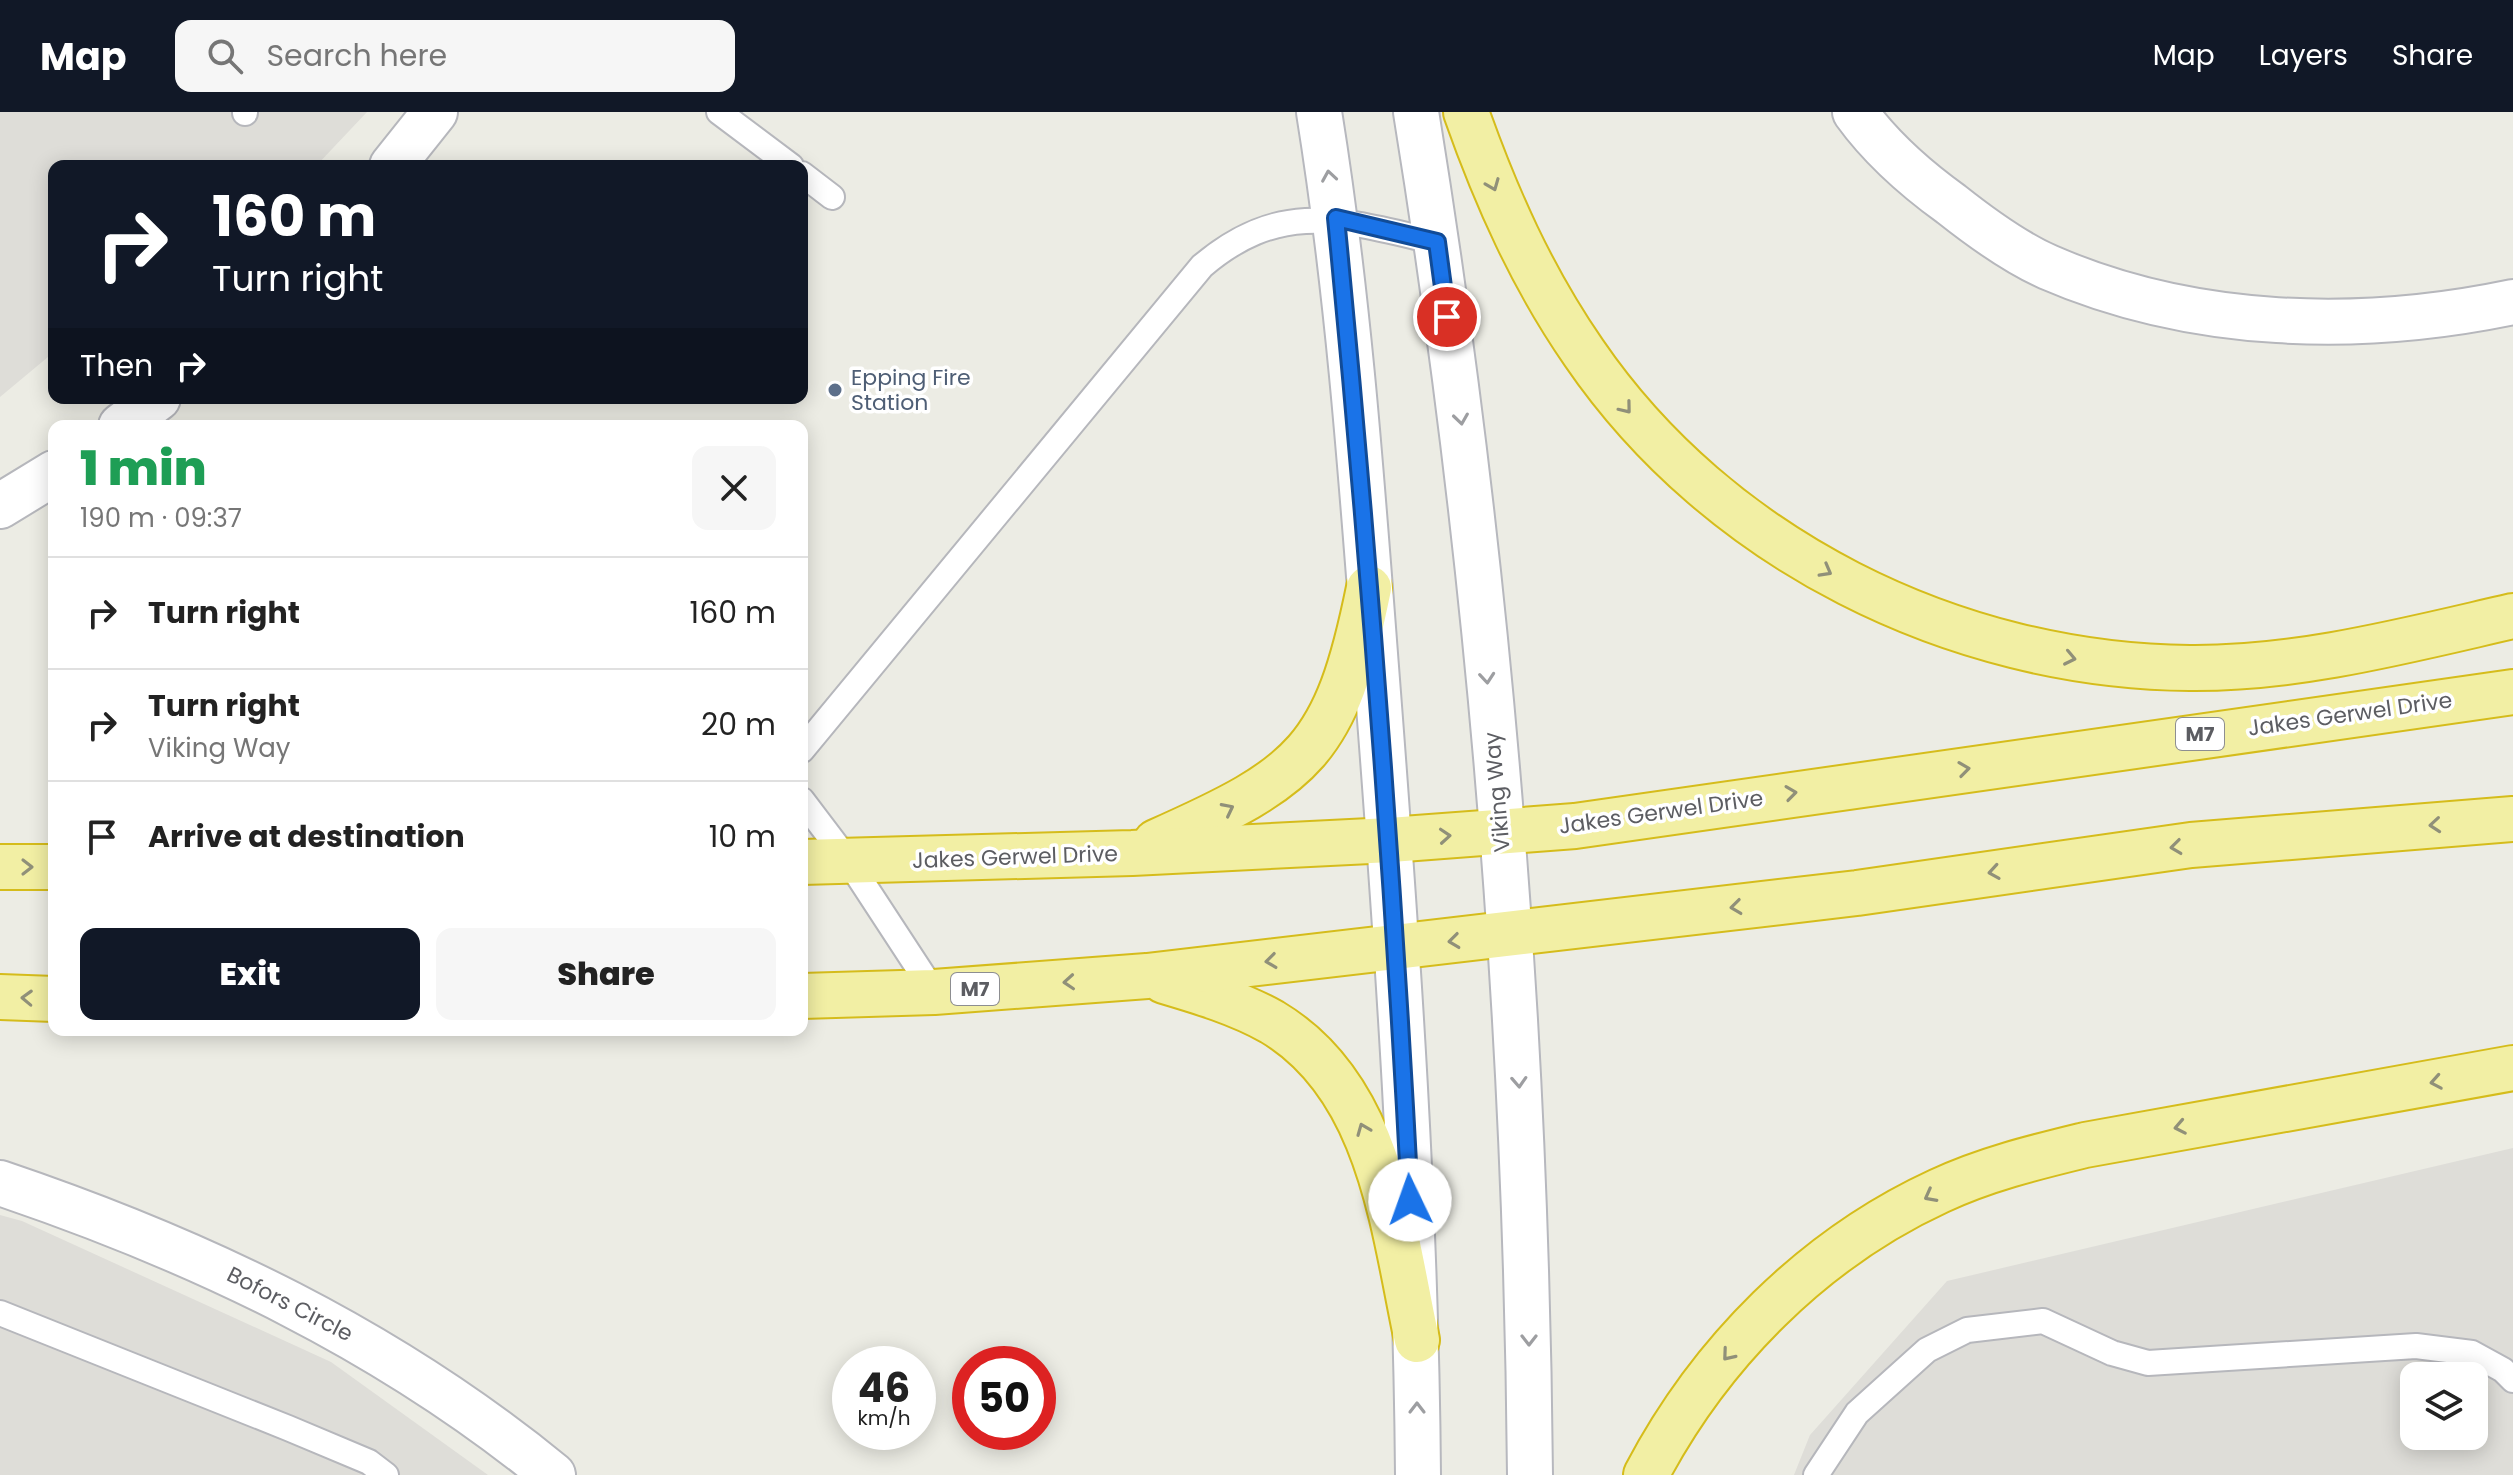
<!DOCTYPE html>
<html lang="en">
<head>
<meta charset="utf-8">
<style>
	body { margin:0; font-family:Poppins,sans-serif; background:#f6f6f6; color:#222; height:100vh; display:flex; flex-direction:column; font-size:30px; white-space:nowrap }
	* { box-sizing:border-box; margin:0 }
	p { font-size:26px; color:#767676 }
	.icon { flex:none; width:44px; height:44px; fill:none; stroke:currentColor; stroke-width:2; stroke-linecap:round; stroke-linejoin:round }
	.map { position:relative; flex:1; overflow:hidden }
	.sheet { position:absolute; left:48px; top:308px; width:760px; height:616px; display:flex; flex-direction:column; background:#fff; border-radius:16px; box-shadow:0 4px 20px #0003 }
	.sheet>* { flex:none }
	.guide { position:absolute; left:48px; top:48px; width:760px; height:244px; border-radius:16px; box-shadow:0 4px 20px #0003; background:#111827; color:#fff; overflow:hidden }
	.controls { position:absolute; left:2400px; top:1250px; display:grid; gap:16px }
	.controls a { display:grid; place-items:center; width:88px; height:88px; border-radius:16px; background:#fff; box-shadow:0 4px 20px #0003; font-size:40px }
	.speed { position:absolute; left:832px; top:1234px; display:flex; gap:16px; font-size:40px; font-weight:700; text-align:center }
	.speed>* { display:grid; place-content:center; width:104px; height:104px; border-radius:50%; background:#fff; box-shadow:0 4px 20px #0003; line-height:1 }
	.speed small { font-size:20px; font-weight:400 }
	.speed .limit { border:12px solid #d22; background:#fff; color:#111 }
	.pin { position:absolute; display:grid; place-items:center; width:68px; height:68px; color:#fff; margin:-34px; border:4px solid #fff; border-radius:50%; box-shadow:0 2px 8px #0007 }
	.me { position:absolute; width:88px; margin:-44px; rotate:357deg; stroke-linejoin:round; filter:drop-shadow(0 0 6px #0008) }
	.turn { display:flex; align-items:center; gap:28px; height:168px; padding:0 32px; font-size:36px }
	.turn .icon { width:104px; height:104px; stroke-width:2.5 }
	.turn b { display:block; font-size:56px; line-height:68px }
	.then { display:flex; align-items:center; height:76px; padding:0 32px; background:#0003; gap:16px; font-size:30px }
	.round { display:grid; place-items:center; flex:none; width:84px; height:84px; border-radius:16px; background:#f6f6f6 }
	.head { display:flex; align-items:center; justify-content:space-between; height:136px; padding:0 32px }
	h1 { font-size:48px; font-weight:800; line-height:60px; color:#1e9e55 }
	.primary-button { display:flex; gap:16px; margin-top:auto; padding:16px 32px }
	.primary-button a { flex:1; height:92px; border-radius:16px; background:#111827; color:#fff; font-size:32px; font-weight:800; line-height:92px; text-align:center }
	.primary-button a+a { background:#f6f6f6; color:#222 }
	ul { padding:0; list-style:none }
	li { display:flex; align-items:center; gap:24px; height:112px; padding:0 32px; border-top:2px solid #e0e0e0 }
	li div { flex:1 }
	li b { display:block; font-size:30px }
	li em { font-style:normal }
	header { display:flex; align-items:center; gap:48px; box-sizing:border-box; height:112px; padding:0 40px; background:#111827; color:#fff }
	header strong { font-size:38px }
	nav { display:flex; gap:44px; margin-inline-start:auto; font-size:28px }
	.search { width:560px; height:72px; background:#f6f6f6; display:flex; align-items:center; gap:20px; box-sizing:border-box; padding:0 28px; border-radius:16px; color:#767676; font-size:30px }
	.map>svg:first-child { display:block }
	.industrial { fill:#deddd8; fill-rule:evenodd }
	.lines { fill:none; stroke-linecap:round; stroke-linejoin:round }
	.service-casing { stroke:#b6b7bc; stroke-width:28 }
	.minor-casing { stroke:#b6b7bc; stroke-width:48 }
	.secondary-casing { stroke:#b7b8be; stroke-width:48 }
	.trunk-casing { stroke:#d5bc1b; stroke-width:48 }
	.service { stroke:#fff; stroke-width:24 }
	.minor { stroke:#fff; stroke-width:44 }
	.secondary { stroke:#fff; stroke-width:44 }
	.trunk { stroke:#f2efa4; stroke-width:44 }
	.oneway { stroke:#9d9ea1 }
	.oneway2 { stroke:#909079 }
	.route-casing { stroke:#114b97; stroke-width:20 }
	.route { stroke:#1a73e8; stroke-width:14 }
	.service-dot { fill:#5c6f8a; stroke:#fff; stroke-width:3 }
	.labels { text-anchor:middle; dominant-baseline:central; stroke-width:7; stroke-linejoin:round; paint-order:stroke }
	.shield { fill:#fff; stroke:#8d8e91; stroke-width:2 }
	.shield-label { font-size:20px; font-weight:bold; fill:#5c5d62 }
	.service-label { font-size:22px; fill:#4e5e75; stroke:#fff; text-anchor:start }
	.street-label { font-size:22px; fill:#5c5d62; stroke:#fff }
</style>
</head>
<body>
<header>
<strong>Map</strong>
<div class="search"><svg class="icon" aria-label="search" viewBox="0 0 24 24"><circle cx="10" cy="10" r="6"/><path d="M15 15l6 6"/></svg>Search here</div>
<nav><a>Map</a><a>Layers</a><a>Share</a></nav>
</header>
<div class="map">
<svg width="2513" height="1363" viewBox="0 0 2513 1363">
	<rect width="100%" height="100%" fill="#ecece4"/>
	<g class="industrial">
		<path d="M0,0H367L316,54H54V240L0,285Z"/>
		<path d="M2513,1036V1363H1794L1810,1323L1947,1169ZM2414,1264H2474V1324H2414Z"/>
		<path d="M0,1103L22,1109L331,1250L488,1363H0Z"/>
	</g>
	<g class="lines">
		<defs>
			<g id="service">
				<path d="M719,0L791,54"/>
				<path d="M245,1V0"/>
				<path d="M802,62L832,85"/>
				<path d="M802,638L1202,154C1282,86 1345,109 1437,130"/>
				<path d="M802,688L849,750L934,880"/>
				<path d="M0,1201L288,1316L369,1350L386,1363"/>
				<path d="M1816,1363L1857,1301L1927,1238L1967,1218L2043,1209L2112,1241L2148,1251L2416,1234L2472,1241L2503,1258L2513,1268"/>
			</g>
			<g id="minor">
				<path d="M1855,0C1881,36 1915,66 1951,92C1980,115 2014,140 2048,155C2193,218 2360,222 2513,190"/>
				<path d="M392,54L435,0"/>
				<path d="M121,314L158,286"/>
				<path d="M0,394L54,361"/>
				<path d="M0,1071C201,1139 388,1228 553,1363"/>
			</g>
			<g id="secondary">
				<path d="M1319,0C1350,192 1363,387 1378,581C1398,841 1416,1102 1418,1363"/>
				<path d="M1416,0C1489,450 1526,907 1530,1363"/>
			</g>
			<g id="trunk">
				<path d="M1466,0C1496,85 1532,166 1584,241C1718,437 1954,554 2190,556C2299,557 2408,528 2513,504"/>
				<path d="M1156,730C1305,664 1336,639 1369,476"/>
				<path d="M802,750L1132,741L1390,728L1575,714L2513,580"/>
				<path d="M0,755H54"/>
				<path d="M1164,869C1201,880 1238,891 1272,910C1381,975 1393,1116 1417,1228"/>
				<path d="M802,884L934,880L1147,864L1857,781L2191,733L2513,707"/>
				<path d="M0,885L54,887"/>
				<path d="M1646,1363C1710,1241 1813,1137 1939,1079C1986,1057 2036,1045 2085,1033L2513,956"/>
			</g>
		</defs>
		<use href="#service" class="service-casing"/>
		<use href="#minor" class="minor-casing"/>
		<use href="#secondary" class="secondary-casing"/>
		<use href="#trunk" class="trunk-casing"/>
		<use href="#service" class="service"/>
		<use href="#minor" class="minor"/>
		<use href="#secondary" class="secondary"/>
		<use href="#trunk" class="trunk"/>
	</g>
	<defs><path id="oneway-chevron" d="M-2-3.5L2.5 0L-2 3.5" fill="none" stroke-width="1.6" stroke-linecap="round" stroke-linejoin="round" transform="scale(2)"/></defs>
	<g class="oneway">
		<use href="#oneway-chevron" transform="translate(1329 64) rotate(-99)"/>
		<use href="#oneway-chevron" transform="translate(1461 307) rotate(82)"/>
		<use href="#oneway-chevron" transform="translate(1487 566) rotate(85)"/>
		<use href="#oneway-chevron" transform="translate(1519 970) rotate(87)"/>
		<use href="#oneway-chevron" transform="translate(1529 1228) rotate(90)"/>
		<use href="#oneway-chevron" transform="translate(1417 1296) rotate(-90)"/>
	</g>
	<g class="oneway2">
		<use href="#oneway-chevron" transform="translate(1493 73) rotate(68)"/>
		<use href="#oneway-chevron" transform="translate(1626 296) rotate(51)"/>
		<use href="#oneway-chevron" transform="translate(1826 459) rotate(29)"/>
		<use href="#oneway-chevron" transform="translate(2070 546) rotate(12)"/>
		<use href="#oneway-chevron" transform="translate(1964 657) rotate(-8)"/>
		<use href="#oneway-chevron" transform="translate(1791 681) rotate(-8)"/>
		<use href="#oneway-chevron" transform="translate(1228 697) rotate(-27)"/>
		<use href="#oneway-chevron" transform="translate(2435 713) rotate(175)"/>
		<use href="#oneway-chevron" transform="translate(1445 724) rotate(-4)"/>
		<use href="#oneway-chevron" transform="translate(2176 735) rotate(173)"/>
		<use href="#oneway-chevron" transform="translate(27 755)"/>
		<use href="#oneway-chevron" transform="translate(1994 760) rotate(171)"/>
		<use href="#oneway-chevron" transform="translate(1736 795) rotate(173)"/>
		<use href="#oneway-chevron" transform="translate(1454 829) rotate(173)"/>
		<use href="#oneway-chevron" transform="translate(1271 849) rotate(173)"/>
		<use href="#oneway-chevron" transform="translate(1069 870) rotate(176)"/>
		<use href="#oneway-chevron" transform="translate(27 886) rotate(-178)"/>
		<use href="#oneway-chevron" transform="translate(2436 970) rotate(170)"/>
		<use href="#oneway-chevron" transform="translate(2180 1015) rotate(169)"/>
		<use href="#oneway-chevron" transform="translate(1363 1017) rotate(-112)"/>
		<use href="#oneway-chevron" transform="translate(1930 1084) rotate(152)"/>
		<use href="#oneway-chevron" transform="translate(1728 1243) rotate(130)"/>
	</g>
	<g class="lines">
		<defs>
			<path id="route" d="M1410,1088C1393,760 1368,433 1336,106L1437,130L1447,205"/>
		</defs>
		<use href="#route" class="route-casing"/>
		<use href="#route" class="route"/>
	</g>
	<circle class="service-dot" cx="835" cy="278" r="8"/>
	<g class="labels">
		<g class="shield">
			<rect x="2176" y="606" width="48" height="32" rx="6"/>
			<rect x="951" y="861" width="48" height="32" rx="6"/>
		</g>
		<g class="shield-label">
			<text x="2200" y="622">M7</text>
			<text x="975" y="877">M7</text>
		</g>
		<g class="service-label">
			<text x="851" y="265">Epping Fire<tspan x="851" dy="25">Station</tspan></text>
		</g>
		<g class="street-label">
			<text transform="translate(2350 602) rotate(-8)">Jakes Gerwel Drive</text>
			<text transform="translate(1497 680) rotate(-95)">Viking Way</text>
			<text transform="translate(1661 700) rotate(-8)">Jakes Gerwel Drive</text>
			<text transform="translate(1015 745) rotate(-2)">Jakes Gerwel Drive</text>
			<text transform="translate(290 1192) rotate(27)">Bofors Circle</text>
		</g>
	</g>
</svg>
<div class="controls">
<a><svg class="icon" aria-label="layers" viewBox="0 0 24 24"><path d="M12 4l9 5-9 5-9-5zM3 14l9 5 9-5"/></svg></a>
</div>
<div class="speed"><div>46<small>km/h</small></div><div class="limit">50</div></div>
<div class="pin" style="left:1447px;top:205px;background:#d93025"><svg class="icon" aria-label="arrive" viewBox="0 0 24 24"><path d="M6 21V4h12l-3 4 3 4H6"/></svg></div>
<svg class="me" style="left:1410px;top:1088px" viewBox="-20 -20 40 40"><circle r="19" fill="#fff"/><path d="M0-13L10 11 0 6-10 11z" fill="#1a73e8"/></svg>
<div class="guide">
<div class="turn"><svg class="icon" aria-label="right" viewBox="0 0 24 24"><path d="M7 20v-9h11M14 6l5 5-5 5"/></svg><div><b>160 m</b>Turn right</div></div>
<div class="then">Then<svg class="icon" aria-label="right" viewBox="0 0 24 24"><path d="M7 20v-9h11M14 6l5 5-5 5"/></svg></div>
</div>
<section class="sheet">
<div class="head"><div><h1>1 min</h1><p>190 m · 09:37</p></div><a class="round"><svg class="icon" aria-label="close" viewBox="0 0 24 24"><path d="M6 6l12 12M18 6L6 18"/></svg></a></div>
<ul>
<li><svg class="icon" aria-label="right" viewBox="0 0 24 24"><path d="M7 20v-9h11M14 6l5 5-5 5"/></svg><div><b>Turn right</b></div><em>160 m</em></li>
<li><svg class="icon" aria-label="right" viewBox="0 0 24 24"><path d="M7 20v-9h11M14 6l5 5-5 5"/></svg><div><b>Turn right</b><p>Viking Way</p></div><em>20 m</em></li>
<li><svg class="icon" aria-label="arrive" viewBox="0 0 24 24"><path d="M6 21V4h12l-3 4 3 4H6"/></svg><div><b>Arrive at destination</b></div><em>10 m</em></li>
</ul>
<div class="primary-button"><a>Exit</a><a>Share</a></div>
</section>
</div>
</body>
</html>
